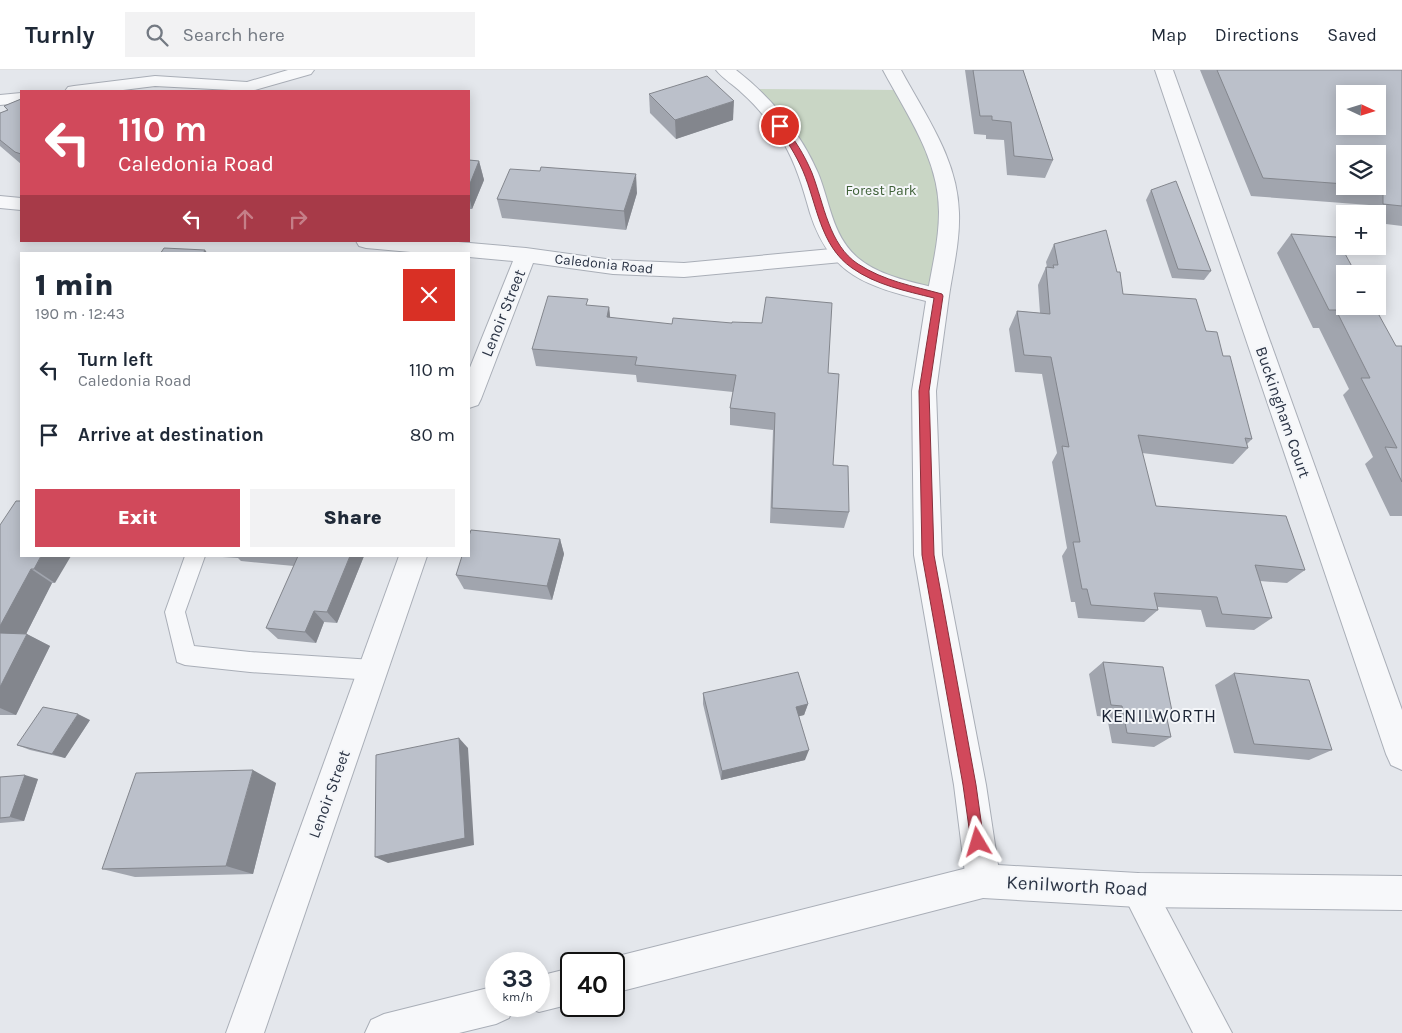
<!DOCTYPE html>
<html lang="en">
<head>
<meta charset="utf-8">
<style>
	body { margin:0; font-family:Karla,sans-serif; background:#f2f2f3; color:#1f2937; height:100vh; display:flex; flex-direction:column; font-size:19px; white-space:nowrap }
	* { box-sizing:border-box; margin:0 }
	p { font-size:16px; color:#747a83 }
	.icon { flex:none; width:28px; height:28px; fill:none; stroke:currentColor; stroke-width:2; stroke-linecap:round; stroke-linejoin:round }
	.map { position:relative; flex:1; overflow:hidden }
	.drawer { position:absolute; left:20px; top:182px; width:450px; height:305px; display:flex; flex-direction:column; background:#fff; border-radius:0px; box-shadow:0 2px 12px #0003 }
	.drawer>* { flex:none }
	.guide { position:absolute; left:20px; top:20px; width:450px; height:152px; border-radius:0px; box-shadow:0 2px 12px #0003; background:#d1495b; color:#fff; overflow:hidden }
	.needle { width:32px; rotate:94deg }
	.tools { position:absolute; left:1336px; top:15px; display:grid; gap:10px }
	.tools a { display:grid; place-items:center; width:50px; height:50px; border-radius:0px; background:#fff; box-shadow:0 2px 12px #0003; font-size:25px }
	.speed { position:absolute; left:485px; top:882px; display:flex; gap:10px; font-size:25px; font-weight:700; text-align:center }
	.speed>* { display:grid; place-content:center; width:65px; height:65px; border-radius:50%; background:#fff; box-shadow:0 2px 12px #0003; line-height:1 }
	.speed small { font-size:12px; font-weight:400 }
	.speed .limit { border:2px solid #111; border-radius:8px; background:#fff; color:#111 }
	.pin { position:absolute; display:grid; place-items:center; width:42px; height:42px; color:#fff; margin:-21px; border:2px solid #fff; border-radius:50%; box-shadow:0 1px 5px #0007 }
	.me { position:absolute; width:55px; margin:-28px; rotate:353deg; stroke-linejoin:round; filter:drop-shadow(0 0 4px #0008) }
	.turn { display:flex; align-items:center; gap:18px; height:105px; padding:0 15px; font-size:22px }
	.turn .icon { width:65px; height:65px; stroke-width:2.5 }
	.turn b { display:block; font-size:35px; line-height:42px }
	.lanes { display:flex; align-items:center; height:48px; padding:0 15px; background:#0003; justify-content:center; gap:25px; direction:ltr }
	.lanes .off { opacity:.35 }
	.round { display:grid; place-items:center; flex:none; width:52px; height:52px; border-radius:0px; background:#f2f2f3 }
	.head { display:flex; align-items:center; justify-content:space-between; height:85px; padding:0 15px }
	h1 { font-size:30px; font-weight:800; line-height:38px }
	.action { display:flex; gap:10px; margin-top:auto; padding:10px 15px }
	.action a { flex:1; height:58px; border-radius:0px; background:#d1495b; color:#fff; font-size:20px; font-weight:800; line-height:58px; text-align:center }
	.action a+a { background:#f2f2f3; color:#1f2937 }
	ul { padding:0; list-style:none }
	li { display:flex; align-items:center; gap:15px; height:65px; padding:0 15px }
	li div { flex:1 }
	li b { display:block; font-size:19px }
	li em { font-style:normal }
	header { display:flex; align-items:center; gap:30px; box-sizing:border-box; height:70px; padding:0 25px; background:#fff; border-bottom:1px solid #e0e1e3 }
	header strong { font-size:24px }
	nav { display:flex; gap:28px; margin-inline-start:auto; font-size:18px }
	.search { width:350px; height:45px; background:#f2f2f3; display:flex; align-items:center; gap:12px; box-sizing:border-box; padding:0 18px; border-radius:0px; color:#747a83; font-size:19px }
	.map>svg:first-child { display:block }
	.green { fill:#c9d6c5 }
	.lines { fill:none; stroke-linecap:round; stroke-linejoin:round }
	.service-casing { stroke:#a9aeb7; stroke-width:2 }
	.minor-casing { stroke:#a9aeb7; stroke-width:2 }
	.tertiary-casing { stroke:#a9aeb7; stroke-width:2 }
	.service { fill:#f7f8fa; fill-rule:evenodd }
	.minor { fill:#f7f8fa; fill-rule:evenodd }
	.tertiary { fill:#f7f8fa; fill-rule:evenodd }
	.wall { fill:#a1a5ae; fill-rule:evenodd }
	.shaded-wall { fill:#83868d }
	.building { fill:#bbc0ca; stroke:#83868d; fill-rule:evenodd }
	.route { fill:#d1495b; stroke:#882f3b }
	.labels { text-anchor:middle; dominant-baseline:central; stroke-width:4; stroke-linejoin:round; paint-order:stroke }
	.far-park-label { font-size:14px; fill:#3f6138; stroke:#f4f6f9 }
	.far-street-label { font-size:14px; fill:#2b3445; stroke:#f4f6f9 }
	.street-label { font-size:16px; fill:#2b3445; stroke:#f4f6f9 }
	.neighbourhood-label { font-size:18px; letter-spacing:1px; fill:#1d2536; stroke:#f4f6f9 }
	.near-street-label { font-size:19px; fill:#2b3445; stroke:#f4f6f9 }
</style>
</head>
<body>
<header>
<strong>Turnly</strong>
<div class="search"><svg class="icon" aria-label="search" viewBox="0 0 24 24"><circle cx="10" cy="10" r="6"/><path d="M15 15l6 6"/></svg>Search here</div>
<nav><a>Map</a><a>Directions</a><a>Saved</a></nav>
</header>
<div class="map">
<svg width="1402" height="963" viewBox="0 0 1402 963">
	<rect width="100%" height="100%" fill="#e4e7ec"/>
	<path class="green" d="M749,19L902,20L948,119L938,226L855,196L807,102Z"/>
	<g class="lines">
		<defs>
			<path id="service" d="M185,486H205L185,542L194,576L250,582L373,590L381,593L384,600L381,607L373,610L250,602L185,595L177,592L165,542Z"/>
			<g id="minor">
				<path d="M288,0H314L311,4L251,21L155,16L115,21H65L68,17L74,16L155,6L247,12Z"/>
				<path d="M883,0H901C925,45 958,89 959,143C960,171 953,199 949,226L946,231L938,234L930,231L927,226C932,198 939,170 939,142C939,89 907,45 883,0Z"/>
				<path d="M1155,0H1173L1402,640V700L1391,695L1386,684Z"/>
				<path d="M21,23V33L0,35V25Z"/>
				<path d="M0,126L21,128V140L0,138Z"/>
				<path d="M356,171H447L526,178L613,190L684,193L842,178L849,180L853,185L849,190L842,192L684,207L613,204L533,193L481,329L478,335L469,338V300L513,191L469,187V184H433L366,178L359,176Z"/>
				<path d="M399,486H427L264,963H226Z"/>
				<path d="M983,794L995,799L1000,811L995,823L983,828L614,923V894H600L614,887Z"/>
				<path d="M1138,803L1150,808L1232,963H1193L1121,820L1126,808Z"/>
				<path d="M571,898V934L539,942L526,937L539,936V906Z"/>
				<path d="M496,916V936H514L509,948L496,954L459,963H365L371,950L384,944Z"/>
			</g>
			<path id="tertiary" d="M716,0H736C770,26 801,63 818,103C830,132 832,166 858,188C882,208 916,212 946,221L949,226L936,321L942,485L986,715L998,795L1138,803L1402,806V840L1138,837L983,828L971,823L966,811L954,715L914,485L912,321L926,231C867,216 830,206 810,143C803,118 796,94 783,72C771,54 758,37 742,23C734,15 723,9 716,0Z"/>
		</defs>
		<use href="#service" class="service-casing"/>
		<use href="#minor" class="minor-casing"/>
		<use href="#tertiary" class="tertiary-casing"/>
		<use href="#service" class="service"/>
		<use href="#minor" class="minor"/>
		<use href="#tertiary" class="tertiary"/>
	</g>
	<g class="wall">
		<path d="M965,0H1023L1053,90L1045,108L1007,105L1004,70L986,69V65L974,64Z"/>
		<path d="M1200,0H1402V156L1378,153V144H1368L1369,135L1251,126ZM1345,84L1378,116H1345Z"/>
		<path d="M649,24L733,50L676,69L650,43Z"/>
		<path d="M21,29V94L0,76V43L7,40L4,36Z"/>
		<path d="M469,90L479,91L484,110L472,139H469Z"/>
		<path d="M1151,120L1211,201L1204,210L1172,208L1146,130Z"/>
		<path d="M637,123L626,160L502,148L497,129Z"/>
		<path d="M1291,164L1396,276H1402V446H1390L1365,394L1373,387L1343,325L1349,319L1319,258H1313L1277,183Z"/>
		<path d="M1054,174L1117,202L1123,224L1206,261L1223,286L1252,369L1247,374L1248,378L1233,394L1142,383L1156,436L1305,500L1287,513L1260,511L1272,548L1254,560L1206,557L1201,540L1158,537V540L1144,552L1078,548L1075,532H1071L1062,486L1067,478L1052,392L1057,383L1042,304L1015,302L1009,259L1017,241L1040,243L1038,215L1046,197H1047L1046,192Z"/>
		<path d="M589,236L609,237L610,248L828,303L833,395L849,442L844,458L770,453L773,360L730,355V338L733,322L637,312L636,305L536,296L532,279Z"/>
		<path d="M0,455L55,513H52L26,564L50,576L16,645H0Z"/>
		<path d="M560,469L564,484L552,530L464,519L456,505Z"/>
		<path d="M207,486H364L337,553L324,552L316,573L278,569L266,558L294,496L241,491L238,488Z"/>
		<path d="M1103,592L1172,641L1166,645L1171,667L1154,677L1112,673L1107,647L1097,646L1089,604Z"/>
		<path d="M1234,603L1332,680L1309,690L1234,683L1215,615Z"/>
		<path d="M703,623L808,634L804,645L799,646L805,690L721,710L703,634Z"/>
		<path d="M90,650L65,688L30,680L17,675Z"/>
		<path d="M0,707L38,709L24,751L0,753Z"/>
		<path d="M276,713L253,804L135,807L102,799Z"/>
	</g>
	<g class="shaded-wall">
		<path d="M734,31L733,50L676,69L675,50Z"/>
		<path d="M479,91L484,110L472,139L469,126V116Z"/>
		<path d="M636,104L637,123L626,160L624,141Z"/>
		<path d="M205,180L208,184H203Z"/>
		<path d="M609,237L611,255L607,247Z"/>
		<path d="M560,469L564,484L552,530L547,516Z"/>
		<path d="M41,486H71L55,513L34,499Z"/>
		<path d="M350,486H364L337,553L327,542Z"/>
		<path d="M31,499L52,513L20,576L0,565V556Z"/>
		<path d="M314,541L324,552L316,573L305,562Z"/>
		<path d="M27,564L50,576L16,645L0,638V617Z"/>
		<path d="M808,634L804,645L792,648L796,637Z"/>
		<path d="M78,644L90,650L65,688L52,684Z"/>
		<path d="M459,668L468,678L474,775L388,793L375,787Z"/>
		<path d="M809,680L805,690L721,710L722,701Z"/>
		<path d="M253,700L276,713L253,804L226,796Z"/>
		<path d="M25,705L38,709L24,751L10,747Z"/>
	</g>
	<g class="building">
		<path d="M973,0H1023L1053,90L1014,86L1011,52L992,50V46H980Z"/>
		<path d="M1217,0H1402V136L1383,134V117L1373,116H1378V84H1345V114L1263,108ZM1345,24H1378V56H1345Z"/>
		<path d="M707,6L734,31L675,50L649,24Z"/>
		<path d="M21,29V84L15,82L0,70V43L8,40L4,36Z"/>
		<path d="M469,90L479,91L469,116Z"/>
		<path d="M541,97L636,104L624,141L497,129L510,99L540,101Z"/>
		<path d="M1176,111L1211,201L1178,199L1151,120Z"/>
		<path d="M1106,160L1117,202H1120L1123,224L1196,229L1206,261L1217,262L1223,286H1230L1252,369L1245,368L1248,378L1138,365L1156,436L1286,446L1305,500L1255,495L1272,548L1222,544L1217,527L1154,523L1158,540L1091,535L1087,519H1082L1073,472H1080L1062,376L1069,377L1051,287L1024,285L1017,241L1050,244L1046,197L1054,198L1053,195H1058L1054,174Z"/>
		<path d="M1291,164L1336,167L1356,204H1345V236H1374L1396,276H1402V412L1385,377L1397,378L1361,308H1370L1336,240H1329Z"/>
		<path d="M164,178L205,180L203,184H160Z"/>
		<path d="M548,226L588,229L586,235L609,237L607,247L672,254L673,248L732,253V252L762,253L766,227L832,233L828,303L839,304L833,395L848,396L849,442L772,438L775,343L730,338L736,305L635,295L637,287L532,279Z"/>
		<path d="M16,431H21V486H41L34,499H31L0,556V455Z"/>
		<path d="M471,460L560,469L547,516L456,505L462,486H469V466Z"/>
		<path d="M298,486H350L327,542L314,541L305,562L266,558Z"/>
		<path d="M0,563L27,564L0,617Z"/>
		<path d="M1103,592L1163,597L1172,641L1165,640L1171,667L1127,663L1122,636L1111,635Z"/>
		<path d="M798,602L808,634L796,637L809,680L722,701L703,623Z"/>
		<path d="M1234,603L1309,610L1332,680L1254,674Z"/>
		<path d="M43,637L78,644L52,684L17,675Z"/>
		<path d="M459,668L465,768L375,787L376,685Z"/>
		<path d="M253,700L226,796L102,799L136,703Z"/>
		<path d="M25,705L10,747L0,748V707Z"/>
	</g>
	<path class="route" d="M777,54H782C794,68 805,86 812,103C824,134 829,175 858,194C884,211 913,216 942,224L943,226L929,321L934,485L976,715L984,772L982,777L978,779L973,777L971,772L963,715L922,485L919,321L934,228C906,221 876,215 852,198C820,176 817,134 803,101C796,85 786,69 776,56Z"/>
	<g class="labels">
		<g class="far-park-label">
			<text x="881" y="120">Forest Park</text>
		</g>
		<g class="far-street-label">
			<text transform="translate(604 194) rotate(6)">Caledonia Road</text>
		</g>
		<g class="street-label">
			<text transform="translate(503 243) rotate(-68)">Lenoir Street</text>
			<text transform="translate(1283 342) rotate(71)">Buckingham Court</text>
			<text transform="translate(329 724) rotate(-70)">Lenoir Street</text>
		</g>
		<g class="neighbourhood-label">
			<text x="1159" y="646">KENILWORTH</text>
		</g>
		<g class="near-street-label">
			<text transform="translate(1077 816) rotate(3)">Kenilworth Road</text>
		</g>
	</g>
</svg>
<div class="tools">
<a><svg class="needle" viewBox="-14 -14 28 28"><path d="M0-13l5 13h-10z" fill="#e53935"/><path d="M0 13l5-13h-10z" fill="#747a83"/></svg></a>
<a><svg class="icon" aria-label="layers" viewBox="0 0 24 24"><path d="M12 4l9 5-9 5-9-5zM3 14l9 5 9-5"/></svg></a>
<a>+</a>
<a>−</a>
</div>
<div class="speed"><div>33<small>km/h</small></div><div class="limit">40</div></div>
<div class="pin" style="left:780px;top:56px;background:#d93025"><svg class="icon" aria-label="arrive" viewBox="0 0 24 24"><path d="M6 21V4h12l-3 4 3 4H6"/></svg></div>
<svg class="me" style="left:978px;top:772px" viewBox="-20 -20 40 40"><path d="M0-17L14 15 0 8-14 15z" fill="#d1495b" stroke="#fff" stroke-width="4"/></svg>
<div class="guide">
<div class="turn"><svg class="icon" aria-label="left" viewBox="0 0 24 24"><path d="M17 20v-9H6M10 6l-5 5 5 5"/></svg><div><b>110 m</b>Caledonia Road</div></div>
<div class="lanes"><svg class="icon" aria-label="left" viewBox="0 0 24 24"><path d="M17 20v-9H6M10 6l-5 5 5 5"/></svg><svg class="icon off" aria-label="ahead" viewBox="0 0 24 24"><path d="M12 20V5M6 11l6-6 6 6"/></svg><svg class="icon off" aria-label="right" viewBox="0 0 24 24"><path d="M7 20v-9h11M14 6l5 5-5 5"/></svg></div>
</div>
<section class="drawer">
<div class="head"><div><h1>1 min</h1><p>190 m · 12:43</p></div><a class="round" style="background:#d93025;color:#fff"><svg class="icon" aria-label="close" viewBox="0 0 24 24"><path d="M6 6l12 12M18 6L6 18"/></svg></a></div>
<ul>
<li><svg class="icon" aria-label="left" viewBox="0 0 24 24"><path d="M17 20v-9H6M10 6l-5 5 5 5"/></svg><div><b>Turn left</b><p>Caledonia Road</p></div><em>110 m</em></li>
<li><svg class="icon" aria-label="arrive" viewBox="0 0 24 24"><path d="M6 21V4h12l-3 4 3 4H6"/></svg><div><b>Arrive at destination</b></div><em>80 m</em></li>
</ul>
<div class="action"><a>Exit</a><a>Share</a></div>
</section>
</div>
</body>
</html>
